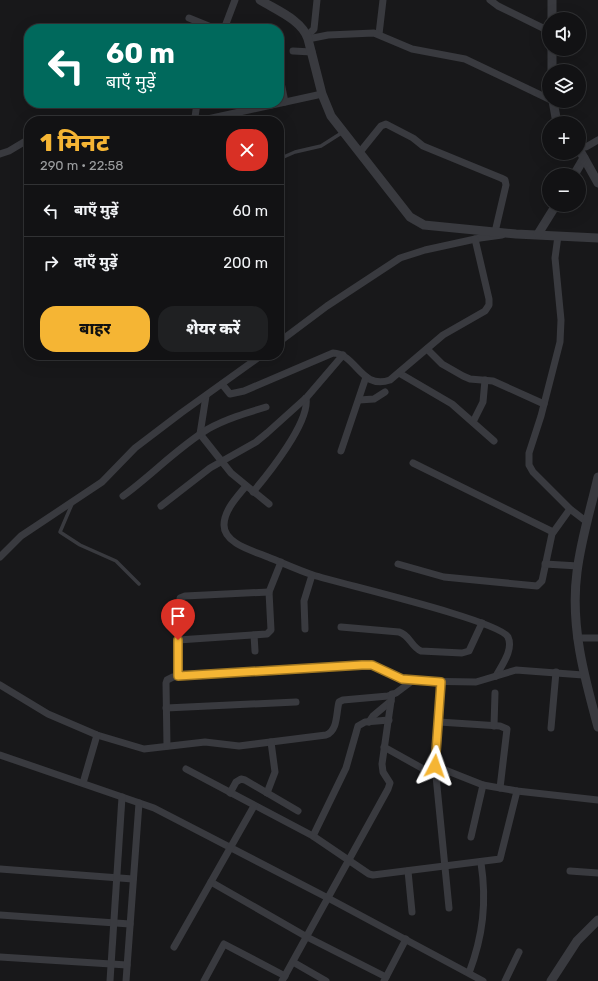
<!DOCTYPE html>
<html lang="hi">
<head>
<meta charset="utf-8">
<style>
	body { margin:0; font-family:Rubik,"Noto Sans Devanagari",sans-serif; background:#1f2022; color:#f1f3f6; height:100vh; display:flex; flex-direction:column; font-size:15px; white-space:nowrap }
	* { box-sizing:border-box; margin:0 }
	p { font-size:13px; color:#9c9ea0 }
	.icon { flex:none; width:22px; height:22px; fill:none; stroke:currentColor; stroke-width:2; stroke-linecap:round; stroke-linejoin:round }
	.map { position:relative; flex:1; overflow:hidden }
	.panel { position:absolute; left:24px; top:116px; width:260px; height:244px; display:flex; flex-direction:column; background:#121214; border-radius:16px; box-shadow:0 4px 16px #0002,0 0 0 1px #313234 }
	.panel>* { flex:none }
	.hud { position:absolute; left:24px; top:24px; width:260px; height:84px; border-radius:16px; box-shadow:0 4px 16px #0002,0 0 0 1px #313234; background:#00695c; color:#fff; overflow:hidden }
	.fabs { position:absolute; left:542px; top:12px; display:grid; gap:8px }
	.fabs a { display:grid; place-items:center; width:44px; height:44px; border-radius:50%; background:#121214; box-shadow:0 4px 16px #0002,0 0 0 1px #313234; font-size:20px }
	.pin { position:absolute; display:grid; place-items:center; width:34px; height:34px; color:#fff; margin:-41px -17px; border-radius:50% 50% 50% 0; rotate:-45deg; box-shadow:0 0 4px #0007 }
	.pin .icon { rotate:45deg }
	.me { position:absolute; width:44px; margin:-22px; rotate:4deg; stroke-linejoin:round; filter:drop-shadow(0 0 3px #0008) }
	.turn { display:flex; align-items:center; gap:14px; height:84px; padding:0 16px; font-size:18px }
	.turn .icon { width:52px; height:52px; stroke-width:2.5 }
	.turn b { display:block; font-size:28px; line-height:34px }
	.round { display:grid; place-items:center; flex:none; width:42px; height:42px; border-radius:16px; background:#1f2022 }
	.summary { display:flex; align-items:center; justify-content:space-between; height:68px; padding:0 16px }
	h1 { font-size:24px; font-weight:800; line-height:30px; color:#f5b534 }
	.primary-button { display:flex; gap:8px; margin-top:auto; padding:8px 16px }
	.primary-button a { flex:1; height:46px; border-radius:16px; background:#f5b534; color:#111; font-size:16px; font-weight:800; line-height:46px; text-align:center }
	.primary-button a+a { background:#1f2022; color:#f1f3f6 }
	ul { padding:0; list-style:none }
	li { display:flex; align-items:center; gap:12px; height:52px; padding:0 16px; border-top:1px solid #313234 }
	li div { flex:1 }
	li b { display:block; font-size:15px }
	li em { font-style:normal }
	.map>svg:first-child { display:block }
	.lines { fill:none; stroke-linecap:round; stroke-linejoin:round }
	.service { stroke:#393a3f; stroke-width:3.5 }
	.minor { stroke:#393a3f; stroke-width:7 }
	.tertiary { stroke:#393a3f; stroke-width:9 }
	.route-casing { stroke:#9f7622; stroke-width:10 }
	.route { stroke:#f5b534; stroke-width:7 }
</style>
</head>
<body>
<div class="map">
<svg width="598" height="981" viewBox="0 0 598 981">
	<rect width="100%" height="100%" fill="#18181a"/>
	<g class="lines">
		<g class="service">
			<path d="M279,159L295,152L321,146L343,132"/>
			<path d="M72,504L60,532L80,545L116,561L139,584"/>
		</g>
		<g class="minor">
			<path d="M490,0L498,6L549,31"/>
			<path d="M189,18L216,29"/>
			<path d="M224,29L235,0"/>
			<path d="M379,34L383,0"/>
			<path d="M307,36L314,29L317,0"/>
			<path d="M308,39L328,35L374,33L412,49L465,59L549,99"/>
			<path d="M293,51L312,52"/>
			<path d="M279,73L285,102"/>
			<path d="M197,103L195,117L198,120H203L322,94"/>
			<path d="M579,146L586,147L598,140"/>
			<path d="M360,152L381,126L386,124L413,138L423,146L501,178L505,180L506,185L495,232"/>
			<path d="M0,154L9,151L29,139"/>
			<path d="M558,236L555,258L561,320L560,342L541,416L529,453V465L533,472L570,509L587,522"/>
			<path d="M279,342L327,306L400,258L425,250L480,238L502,235"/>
			<path d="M427,349L442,364L463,376L470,379L493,381L544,404"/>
			<path d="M399,373L452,404L494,441"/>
			<path d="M222,384L230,394L244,391L333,353C357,354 360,390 390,380L443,335L485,311L489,305V299L475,239"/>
			<path d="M206,396L200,434L231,473L269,504"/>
			<path d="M359,400L374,399L385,392"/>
			<path d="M473,422L483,402L485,380"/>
			<path d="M341,451L366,377"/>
			<path d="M413,463L553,532"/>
			<path d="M246,486C238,496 224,510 224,525C224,544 254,551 268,557C283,563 298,570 313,575C341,584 498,620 508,637C514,650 501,666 496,676"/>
			<path d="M253,492C269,473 310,422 306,398"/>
			<path d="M123,496C152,475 177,448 208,429C226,419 246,413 266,407"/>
			<path d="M161,506L210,468L256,442L267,433L307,397L343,355"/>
			<path d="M0,557L21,536L102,482L135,448L181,413L262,355"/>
			<path d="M398,564L444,577L537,586L542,581L552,534L570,509"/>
			<path d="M545,564L578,566"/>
			<path d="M341,627L399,632C410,635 411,647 421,651L462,653L469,651L482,623"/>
			<path d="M305,629L304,601L312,575"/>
			<path d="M254,635L255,651"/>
			<path d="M577,638H598"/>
			<path d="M178,640L267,634L271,630L269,592L281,562"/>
			<path d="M178,676L180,598L185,596L269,592"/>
			<path d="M441,682L435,766L449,908"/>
			<path d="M0,685L48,714L97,735L144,749L205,742L239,746L326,735C338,731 336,713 339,702L343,700L388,696L396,693L412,681"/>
			<path d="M166,708L296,702"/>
			<path d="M369,722L373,716L391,701"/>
			<path d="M439,722L500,726L507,729L500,788"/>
			<path d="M494,726L495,693"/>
			<path d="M551,728L556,672"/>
			<path d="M167,746L166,683L167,680L173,677L362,665C380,665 394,678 412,681L476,682L516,670L583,675"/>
			<path d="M384,747L436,776"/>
			<path d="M0,755L154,808L328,898L483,981"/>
			<path d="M435,766L483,785L517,791L598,800"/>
			<path d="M186,769L313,836L369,874L373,875L500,859L517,791"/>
			<path d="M83,783L97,735"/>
			<path d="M230,793L236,782L241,779L245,780L298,811"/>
			<path d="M267,793L275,772L271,742"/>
			<path d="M313,836L346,768L358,726L365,722L389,720"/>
			<path d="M471,837L483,785"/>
			<path d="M0,869L133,879"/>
			<path d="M408,871L412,912"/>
			<path d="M570,871L598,873"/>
			<path d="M211,882L307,937L386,977"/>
			<path d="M0,915L130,924"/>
			<path d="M174,947L254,806"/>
			<path d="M0,957L127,965"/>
			<path d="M293,962L326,981"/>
			<path d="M469,973C483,936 487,902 481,863"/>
			<path d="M110,981L122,797"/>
			<path d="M126,981L139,803"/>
			<path d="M204,981L224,944L285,976"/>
			<path d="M282,981L388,789L390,783L383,772L382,764L392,694"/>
			<path d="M384,981L406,939"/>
			<path d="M505,981L519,952"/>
		</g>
		<g class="tertiary">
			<path d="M260,0C276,10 302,20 308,39L322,94L331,116L410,217L424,225L516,234L598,238"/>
			<path d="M552,19V0"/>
			<path d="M552,49V71"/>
			<path d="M553,101L557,123"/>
			<path d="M579,149L598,183"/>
			<path d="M574,175L584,158"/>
			<path d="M538,234L556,205"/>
			<path d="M598,477C591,508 581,539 577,572C570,625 584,676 598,727"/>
			<path d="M551,981L577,941L598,920"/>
		</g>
	</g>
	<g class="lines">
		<defs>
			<path id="route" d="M178,640V676L362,665H372L402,679L441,682L435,766"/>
		</defs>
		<use href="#route" class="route-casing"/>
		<use href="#route" class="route"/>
	</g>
</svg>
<div class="fabs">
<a><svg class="icon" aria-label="sound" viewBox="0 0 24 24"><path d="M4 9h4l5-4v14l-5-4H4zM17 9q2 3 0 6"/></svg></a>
<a><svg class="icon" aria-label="layers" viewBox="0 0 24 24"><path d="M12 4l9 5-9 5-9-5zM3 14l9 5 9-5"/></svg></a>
<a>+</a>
<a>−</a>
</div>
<div class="pin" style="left:178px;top:640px;background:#d93025"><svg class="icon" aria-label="arrive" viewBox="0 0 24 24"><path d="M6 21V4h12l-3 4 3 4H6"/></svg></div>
<svg class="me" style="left:435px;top:766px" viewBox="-20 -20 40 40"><path d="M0-17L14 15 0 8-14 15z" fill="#f5b534" stroke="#fff" stroke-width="4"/></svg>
<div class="hud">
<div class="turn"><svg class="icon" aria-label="left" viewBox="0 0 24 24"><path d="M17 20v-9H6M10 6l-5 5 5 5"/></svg><div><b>60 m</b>बाएँ मुड़ें</div></div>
</div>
<section class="panel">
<div class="summary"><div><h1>1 मिनट</h1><p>290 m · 22:58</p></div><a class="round" style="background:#d93025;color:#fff"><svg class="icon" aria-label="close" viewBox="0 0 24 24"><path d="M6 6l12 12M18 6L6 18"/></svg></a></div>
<ul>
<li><svg class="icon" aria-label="left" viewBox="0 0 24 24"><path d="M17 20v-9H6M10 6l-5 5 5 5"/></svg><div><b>बाएँ मुड़ें</b></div><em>60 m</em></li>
<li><svg class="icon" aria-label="right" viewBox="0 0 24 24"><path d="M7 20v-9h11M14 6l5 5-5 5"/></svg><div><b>दाएँ मुड़ें</b></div><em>200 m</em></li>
</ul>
<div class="primary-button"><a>बाहर</a><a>शेयर करें</a></div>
</section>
</div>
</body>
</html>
